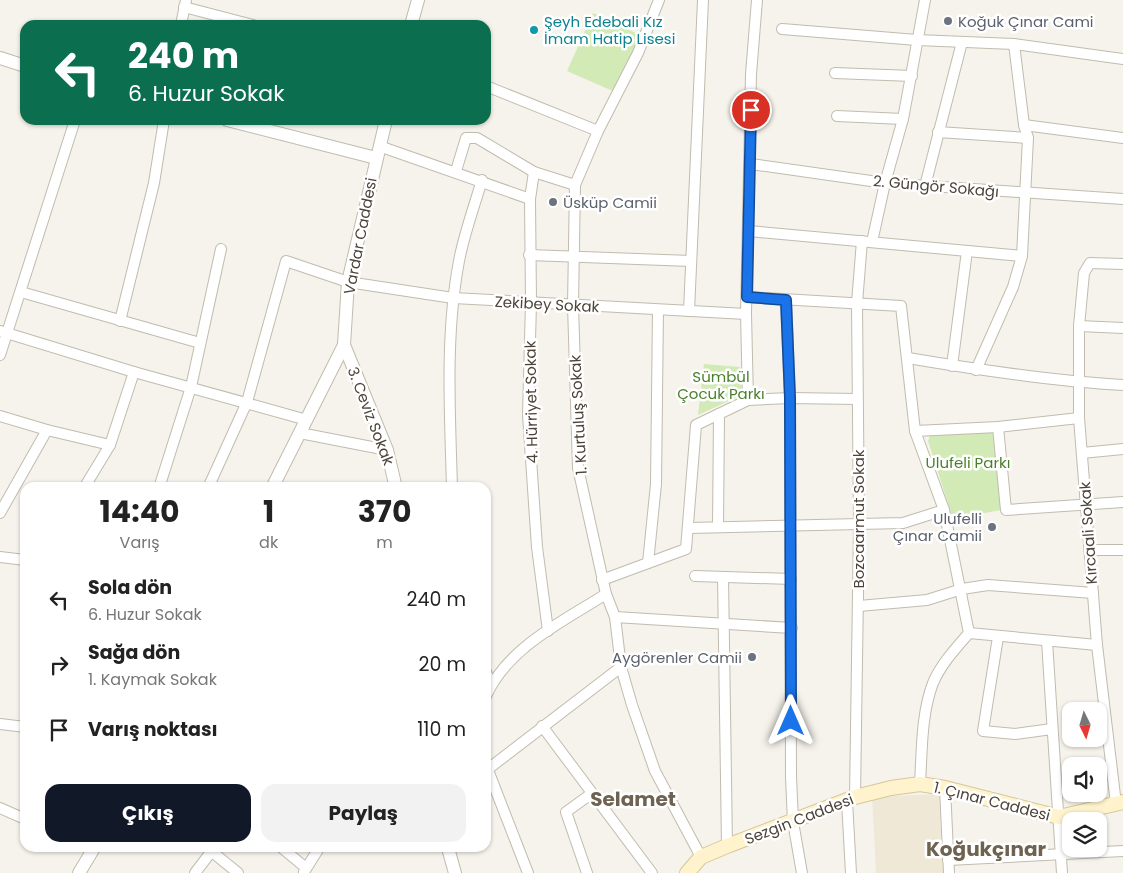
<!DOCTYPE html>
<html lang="tr">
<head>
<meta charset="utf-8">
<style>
	body { margin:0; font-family:Poppins,sans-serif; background:#f2f2f2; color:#222; height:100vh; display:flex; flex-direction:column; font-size:19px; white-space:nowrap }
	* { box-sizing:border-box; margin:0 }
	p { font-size:16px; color:#767676 }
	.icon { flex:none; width:28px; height:28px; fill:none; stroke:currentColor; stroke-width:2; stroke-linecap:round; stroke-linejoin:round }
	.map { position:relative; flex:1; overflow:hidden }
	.panel { position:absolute; left:20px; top:482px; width:471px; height:370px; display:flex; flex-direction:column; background:#fff; border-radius:15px; box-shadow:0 1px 4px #0004 }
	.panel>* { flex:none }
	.guide { position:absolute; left:20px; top:20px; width:471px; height:105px; border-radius:15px; box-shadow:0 1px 4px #0004; background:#0b6e4f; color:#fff; overflow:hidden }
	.needle { width:32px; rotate:175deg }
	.controls { position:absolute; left:1062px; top:702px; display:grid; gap:10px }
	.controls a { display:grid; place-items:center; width:45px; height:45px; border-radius:10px; background:#fff; box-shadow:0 1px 4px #0004; font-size:25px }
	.pin { position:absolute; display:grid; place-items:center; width:42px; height:42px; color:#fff; margin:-21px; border:2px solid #fff; border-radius:50%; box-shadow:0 1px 5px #0007 }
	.me { position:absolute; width:55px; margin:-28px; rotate:0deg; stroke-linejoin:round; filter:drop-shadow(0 0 4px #0008) }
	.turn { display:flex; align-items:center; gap:18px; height:105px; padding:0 25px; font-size:22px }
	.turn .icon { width:65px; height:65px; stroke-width:2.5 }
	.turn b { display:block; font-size:35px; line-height:42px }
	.eta { display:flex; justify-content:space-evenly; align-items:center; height:85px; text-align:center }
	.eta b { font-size:30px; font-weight:700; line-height:35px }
	.cta { display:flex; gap:10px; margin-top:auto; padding:10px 25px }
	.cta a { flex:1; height:58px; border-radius:15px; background:#111827; color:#fff; font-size:20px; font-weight:700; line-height:58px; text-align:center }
	.cta a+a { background:#f2f2f2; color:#222 }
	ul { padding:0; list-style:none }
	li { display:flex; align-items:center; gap:15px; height:65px; padding:0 25px }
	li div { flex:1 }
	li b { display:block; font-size:19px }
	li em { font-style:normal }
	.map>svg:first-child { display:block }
	.education { fill:#efe8d6 }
	.green { fill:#d2eab5 }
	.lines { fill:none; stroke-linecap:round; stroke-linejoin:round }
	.minor-casing { stroke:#c2bbae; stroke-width:12 }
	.tertiary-casing { stroke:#c2bbae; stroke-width:14 }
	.secondary-casing { stroke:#d6c79b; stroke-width:16 }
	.minor { stroke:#fff; stroke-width:10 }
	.tertiary { stroke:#fff; stroke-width:12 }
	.secondary { stroke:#fff3cd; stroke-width:14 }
	.route-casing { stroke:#114b97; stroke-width:12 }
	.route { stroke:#1a73e8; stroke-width:9 }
	.worship-dot { fill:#6b7280; stroke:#fff; stroke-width:2 }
	.culture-dot { fill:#0f9aa8; stroke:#fff; stroke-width:2 }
	.labels { text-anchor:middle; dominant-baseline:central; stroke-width:5; stroke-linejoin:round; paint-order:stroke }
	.culture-label { font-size:15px; fill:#0d838f; stroke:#fff; text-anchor:start }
	.worship-label { font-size:15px; fill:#5b616d; stroke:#fff; text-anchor:start }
	.street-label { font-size:15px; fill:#4b4439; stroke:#fff }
	.park-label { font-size:15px; fill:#4a7f2a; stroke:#fff }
	.district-label { font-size:20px; font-weight:bold; fill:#6e6250; stroke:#fff }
</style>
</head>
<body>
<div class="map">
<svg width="1123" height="873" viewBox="0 0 1123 873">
	<rect width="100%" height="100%" fill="#f6f3ec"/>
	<path class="education" d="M939,794L943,873H876L872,797Z"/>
	<g class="green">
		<path d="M593,13L640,35L615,92L567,71Z"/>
		<path d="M704,364L740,367L742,395L698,415Z"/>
		<path d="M997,430L1001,510L953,519L928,441L931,432Z"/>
	</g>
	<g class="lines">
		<defs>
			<g id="minor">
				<path d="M659,0L638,53L598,131L575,185L573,305L578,468L606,594L615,617L621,667L632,705L655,771L701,857"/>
				<path d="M184,7L253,25"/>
				<path d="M181,25L186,0"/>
				<path d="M782,29L917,40L1014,44L1123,59"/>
				<path d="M835,73L912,76"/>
				<path d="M486,86L598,131"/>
				<path d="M837,116L903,119"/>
				<path d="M1024,125L1123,138"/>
				<path d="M938,132L1028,138"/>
				<path d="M379,146L530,199"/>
				<path d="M751,164L885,183L1123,199"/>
				<path d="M456,171L466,138H477L534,172L575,185"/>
				<path d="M534,172L530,199L531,303L528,415L537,547L548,631"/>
				<path d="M925,186L962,42"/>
				<path d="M749,231L1022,256"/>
				<path d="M872,242L885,183L903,119L925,0"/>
				<path d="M529,255L691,261"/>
				<path d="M21,292L200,343"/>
				<path d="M747,297L901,306L915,431L944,510L969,633C956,648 941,664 933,683C921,714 922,752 920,784"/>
				<path d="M786,300L790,398L791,777L793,822L802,873"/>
				<path d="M689,311L703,0"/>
				<path d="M120,321L154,183L164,120"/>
				<path d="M1079,326L1123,328"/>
				<path d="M0,331L134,372L307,420"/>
				<path d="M0,355L75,120"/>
				<path d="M908,358C979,370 1051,381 1123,385"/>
				<path d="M952,366L967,251"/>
				<path d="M976,370L1013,287L1022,256L1028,138L1024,125L1014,44"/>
				<path d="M748,400L746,314L751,74L757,0"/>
				<path d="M0,416L47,430L110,445"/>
				<path d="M998,427L1006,510L1123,502"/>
				<path d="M915,431L998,427L1079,418"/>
				<path d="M300,433L387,450"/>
				<path d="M1082,453L1123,449"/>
				<path d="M84,488L110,445L134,372"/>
				<path d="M159,488L191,387L221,249"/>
				<path d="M208,488L247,402L286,261L348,282L453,298L746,314"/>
				<path d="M452,488C450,413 445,335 459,261C464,234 474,207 482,180"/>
				<path d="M0,513L47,430"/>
				<path d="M718,527L719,414"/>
				<path d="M689,528L903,523L944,510"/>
				<path d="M1091,550H1123"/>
				<path d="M0,557L25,560"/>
				<path d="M648,563L656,484L658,310"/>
				<path d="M695,576L791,579"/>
				<path d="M723,577L727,846"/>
				<path d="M602,580L686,549L696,425L748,400L790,398L857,399"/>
				<path d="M859,606L927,600L962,589L988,585L1093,593"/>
				<path d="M615,617L792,628"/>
				<path d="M969,633L1097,645"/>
				<path d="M998,637L983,731L1015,734L1052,729"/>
				<path d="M1047,641L1062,873"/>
				<path d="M486,672L491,685"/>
				<path d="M486,696C508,647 562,622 606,594"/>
				<path d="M0,724L25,727"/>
				<path d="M542,726L652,873"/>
				<path d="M486,765L528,873"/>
				<path d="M488,769L621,667"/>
				<path d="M945,788L949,873"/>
				<path d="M855,797L859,525L857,303L862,241"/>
				<path d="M847,801L851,873"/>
				<path d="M1116,804L1097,645L1079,418V326L1084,273L1090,263L1123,264"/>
				<path d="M0,808L25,819"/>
				<path d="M282,848L306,868"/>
				<path d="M211,851L238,873"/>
				<path d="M948,860L1123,851"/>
				<path d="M304,872L319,848"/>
				<path d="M195,873L214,848"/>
				<path d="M587,873L566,812L591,794"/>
			</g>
			<g id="tertiary">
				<path d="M411,25L418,0"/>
				<path d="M0,58L25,66"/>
				<path d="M227,120L376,158"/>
				<path d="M344,345L387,450L396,488"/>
				<path d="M272,488L344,345L348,282L386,120"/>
				<path d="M448,848L455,873"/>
				<path d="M79,873L94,848"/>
			</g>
			<path id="secondary" d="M687,873L701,857L727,846L855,797L891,788L920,784L945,788L1059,817L1123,802"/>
		</defs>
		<use href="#minor" class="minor-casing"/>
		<use href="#tertiary" class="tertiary-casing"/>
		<use href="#secondary" class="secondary-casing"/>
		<use href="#minor" class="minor"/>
		<use href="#tertiary" class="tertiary"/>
		<use href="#secondary" class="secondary"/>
	</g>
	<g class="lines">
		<defs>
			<path id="route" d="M751,110L747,297L786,300L790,398L791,721"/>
		</defs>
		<use href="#route" class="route-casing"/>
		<use href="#route" class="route"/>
	</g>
	<g class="worship-dot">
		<circle cx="948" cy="21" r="5"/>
		<circle cx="553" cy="202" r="5"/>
		<circle cx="992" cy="527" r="5"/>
		<circle cx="752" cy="657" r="5"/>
	</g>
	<circle class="culture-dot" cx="534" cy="30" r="5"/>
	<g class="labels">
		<g class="culture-label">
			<text x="544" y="21">Şeyh Edebali Kız<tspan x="544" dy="17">İmam Hatip Lisesi</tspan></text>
		</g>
		<g class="worship-label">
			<text x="958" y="21">Koğuk Çınar Cami</text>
			<text x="563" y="202">Üsküp Camii</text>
			<text x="982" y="518" text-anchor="end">Ulufelli<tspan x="982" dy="17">Çınar Camii</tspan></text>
			<text x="742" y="657" text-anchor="end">Aygörenler Camii</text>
		</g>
		<g class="street-label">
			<text transform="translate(936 186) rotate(5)">2. Güngör Sokağı</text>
			<text transform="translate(360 236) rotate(-79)">Vardar Caddesi</text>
			<text transform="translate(547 304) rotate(3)">Zekibey Sokak</text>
			<text transform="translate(531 402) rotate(-91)">4. Hürriyet Sokak</text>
			<text transform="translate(578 415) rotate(-93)">1. Kurtuluş Sokak</text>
			<text transform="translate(371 416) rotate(69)">3. Ceviz Sokak</text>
			<text transform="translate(858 519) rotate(-90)">Bozcaarmut Sokak</text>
			<text transform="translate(1088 533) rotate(-94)">Kırcaali Sokak</text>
			<text transform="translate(992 801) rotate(14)">1. Çınar Caddesi</text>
			<text transform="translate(799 819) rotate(-21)">Sezgin Caddesi</text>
		</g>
		<g class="park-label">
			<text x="721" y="376">Sümbül<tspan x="721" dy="17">Çocuk Parkı</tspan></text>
			<text x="968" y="462">Ulufeli Parkı</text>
		</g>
		<g class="district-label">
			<text x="633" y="799">Selamet</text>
			<text x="986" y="849">Koğukçınar</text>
		</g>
	</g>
</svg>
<div class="controls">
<a><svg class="needle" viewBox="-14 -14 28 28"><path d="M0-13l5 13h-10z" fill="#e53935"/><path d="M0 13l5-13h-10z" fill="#767676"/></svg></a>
<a><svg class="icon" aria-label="sound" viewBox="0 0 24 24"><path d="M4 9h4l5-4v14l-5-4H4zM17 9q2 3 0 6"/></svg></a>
<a><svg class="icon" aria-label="layers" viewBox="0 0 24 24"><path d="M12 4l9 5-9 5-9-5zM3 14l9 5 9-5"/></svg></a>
</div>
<div class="pin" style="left:751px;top:110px;background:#d93025"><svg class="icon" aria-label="arrive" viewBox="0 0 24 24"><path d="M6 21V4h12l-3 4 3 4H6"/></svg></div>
<svg class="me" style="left:791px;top:721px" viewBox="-20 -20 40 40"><path d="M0-17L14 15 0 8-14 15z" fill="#1a73e8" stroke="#fff" stroke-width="4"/></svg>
<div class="guide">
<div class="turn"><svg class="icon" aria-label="left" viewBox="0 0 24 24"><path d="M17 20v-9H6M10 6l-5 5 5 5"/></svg><div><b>240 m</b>6. Huzur Sokak</div></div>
</div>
<section class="panel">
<div class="eta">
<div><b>14:40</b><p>Varış</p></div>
<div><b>1</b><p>dk</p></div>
<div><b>370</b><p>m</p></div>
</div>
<ul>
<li><svg class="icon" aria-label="left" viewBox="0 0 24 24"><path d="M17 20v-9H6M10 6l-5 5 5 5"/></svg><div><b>Sola dön</b><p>6. Huzur Sokak</p></div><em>240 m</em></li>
<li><svg class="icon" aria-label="right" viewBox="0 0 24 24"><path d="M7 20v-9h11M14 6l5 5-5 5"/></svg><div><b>Sağa dön</b><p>1. Kaymak Sokak</p></div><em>20 m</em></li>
<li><svg class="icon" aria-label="arrive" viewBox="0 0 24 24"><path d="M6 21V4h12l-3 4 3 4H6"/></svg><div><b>Varış noktası</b></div><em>110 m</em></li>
</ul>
<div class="cta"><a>Çıkış</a><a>Paylaş</a></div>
</section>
</div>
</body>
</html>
